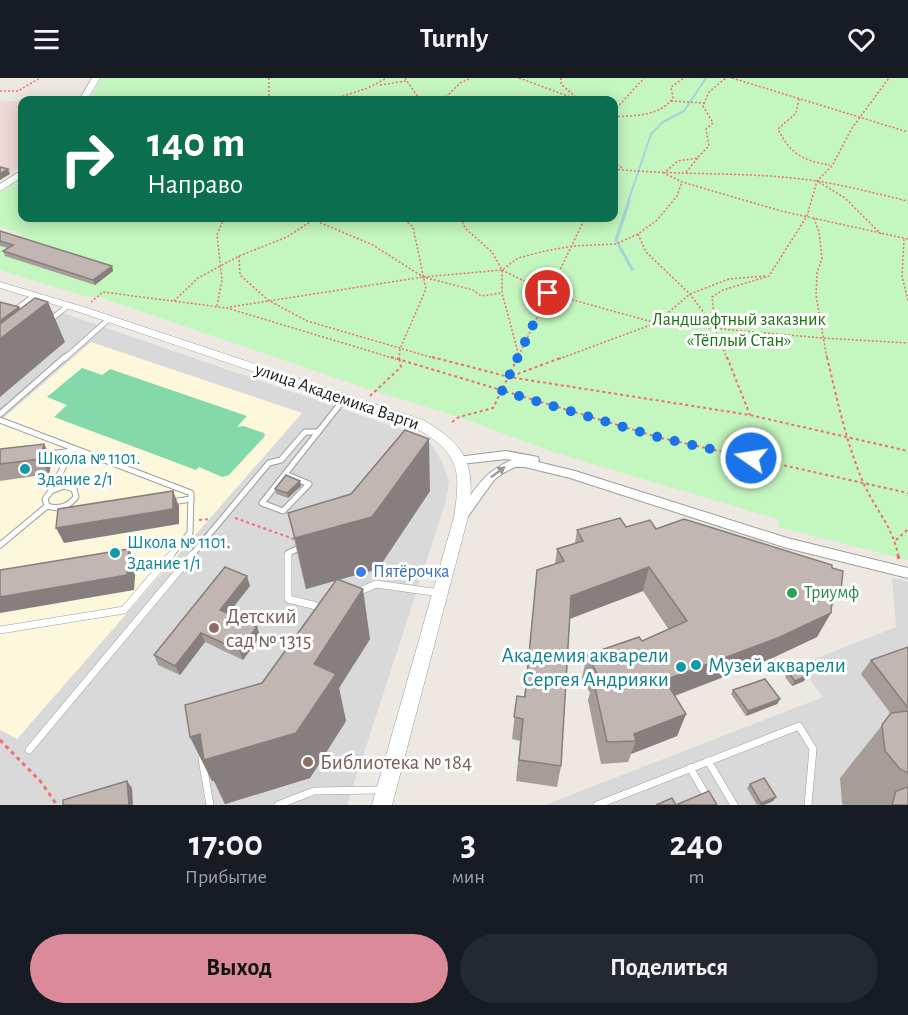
<!DOCTYPE html>
<html lang="ru">
<head>
<meta charset="utf-8">
<style>
	body { margin:0; font-family:"Alegreya Sans",sans-serif; background:#242831; color:#f1f3f6; height:100vh; display:flex; flex-direction:column; font-size:22px; white-space:nowrap }
	* { box-sizing:border-box; margin:0 }
	p { font-size:20px; color:#9ea1a6 }
	.icon { flex:none; width:33px; height:33px; fill:none; stroke:currentColor; stroke-width:2; stroke-linecap:round; stroke-linejoin:round }
	.map { position:relative; height:727px; overflow:hidden }
	.drawer { display:flex; flex-direction:column; background:#171b24; flex:1 }
	.drawer>* { flex:none }
	.banner { position:absolute; left:18px; top:18px; width:600px; height:126px; border-radius:12px; box-shadow:0 3px 15px #0003; background:#0b6e4f; color:#fff; overflow:hidden }
	.pin { position:absolute; display:grid; place-items:center; width:51px; height:51px; color:#fff; margin:-26px; border:3px solid #fff; border-radius:50%; box-shadow:0 2px 6px #0007 }
	.me { position:absolute; width:66px; margin:-33px; rotate:283deg; stroke-linejoin:round; filter:drop-shadow(0 0 4px #0008) }
	.turn { display:flex; align-items:center; gap:21px; height:126px; padding:0 30px; font-size:27px }
	.turn .icon { width:78px; height:78px; stroke-width:2.5 }
	.turn b { display:block; font-size:42px; line-height:51px }
	.eta { display:flex; justify-content:space-evenly; align-items:center; height:102px; text-align:center }
	.eta b { font-size:36px; font-weight:700; line-height:42px }
	.cta { display:flex; gap:12px; margin-top:auto; padding:12px 30px }
	.cta a { flex:1; height:69px; border-radius:36px; background:#da8a98; color:#111; font-size:24px; font-weight:700; line-height:69px; text-align:center }
	.cta a+a { background:#242831; color:#f1f3f6 }
	header { display:flex; justify-content:space-between; align-items:center; height:78px; padding:0 30px; background:#171b24; font-size:27px; font-weight:700 }
	.map>svg:first-child { display:block }
	.residential { fill:#dad9d9 }
	.education { fill:#fdf8db }
	.military { fill:#eed8d5 }
	.park { fill:#c4f6c0 }
	.pitch { fill:#83d9aa }
	.lines { fill:none; stroke-linecap:round; stroke-linejoin:round }
	.stream-far1 { stroke:#a4d5d9; stroke-width:2 }
	.stream { stroke:#a4d5d9; stroke-width:3 }
	.service-far3-casing { stroke:#9d9d9d; stroke-width:4 }
	.service-far2-casing { stroke:#9d9d9d; stroke-width:6 }
	.service-far1-casing { stroke:#9d9d9d; stroke-width:7 }
	.service-casing { stroke:#9d9d9d; stroke-width:8 }
	.minor-casing { stroke:#9d9d9d; stroke-width:2 }
	.tertiary-casing { stroke:#9d9d9d; stroke-width:1 }
	.path-far2 { stroke:#f26d74; stroke-width:1.5; stroke-dasharray:2 2; stroke-linecap:butt }
	.path-far1 { stroke:#f26d74; stroke-width:2; stroke-dasharray:3 3; stroke-linecap:butt }
	.path { stroke:#f26d74; stroke-width:3; stroke-dasharray:4 4; stroke-linecap:butt }
	.service-far3 { stroke:#fff; stroke-width:3 }
	.service-far2 { stroke:#fff; stroke-width:4.5 }
	.service-far1 { stroke:#fff; stroke-width:5 }
	.service { stroke:#fff; stroke-width:7 }
	.minor { fill:#fff; fill-rule:evenodd }
	.tertiary { fill:#fff; fill-rule:evenodd }
	.wall { fill:#a69d99 }
	.shaded-wall { fill:#877f7d }
	.building { fill:#c1b6b2; stroke:#877f7d; stroke-width:1.5 }
	.oneway { fill:#999 }
	.route { stroke:#1a73e8; stroke-width:10; stroke-dasharray:0 18 }
	.culture-dot { fill:#0f9aa8; stroke:#fff; stroke-width:2 }
	.shop-dot { fill:#3f7fe0; stroke:#fff; stroke-width:2 }
	.leisure-dot { fill:#2e9e5b; stroke:#fff; stroke-width:2 }
	.education-dot { fill:#8d6e63; stroke:#fff; stroke-width:2 }
	.labels { text-anchor:middle; dominant-baseline:central; stroke-width:6; stroke-linejoin:round; paint-order:stroke }
	.park-label { font-size:18px; fill:#187310; stroke:#fff }
	.street-label { font-size:18px; fill:#1c1c1c; stroke:#fff }
	.culture-label { font-size:18px; fill:#0d838f; stroke:#fff; text-anchor:start }
	.shop-label { font-size:18px; fill:#366cbe; stroke:#fff; text-anchor:start }
	.leisure-label { font-size:18px; fill:#27864d; stroke:#fff; text-anchor:start }
	.near-education-label { font-size:21px; fill:#785e54; stroke:#fff; text-anchor:start }
	.near-culture-label { font-size:21px; fill:#0d838f; stroke:#fff; text-anchor:end }
</style>
</head>
<body>
<header><svg class="icon" aria-label="menu" viewBox="0 0 24 24"><path d="M4 6h16M4 12h16M4 18h16"/></svg>Turnly<svg class="icon" aria-label="heart" viewBox="0 0 24 24"><path d="M12 20l-8-8c-3-5 5-10 8-4 3-6 11-1 8 4z"/></svg></header>
<div class="map">
<svg width="908" height="727" viewBox="0 0 908 727">
	<rect width="100%" height="100%" fill="#ede8e2"/>
	<g class="residential">
		<path d="M0,225L60,234L412,355L431,365L442,384L449,403L446,423L347,727H0Z"/>
		<path d="M892,500L908,504V727H545L823,619L799,587L896,549Z"/>
	</g>
	<path class="education" d="M91,264L302,335L17,661L0,652V343Z"/>
	<path class="military" d="M14,23L22,25V87L0,102V24Z"/>
	<path class="park" d="M99,0H908V482L778,449L780,442L553,374L459,339L374,313L99,219H87L0,192V169L22,156L0,149V115L22,98V140H614V22H92Z"/>
	<path class="pitch" d="M82,290L102,297L110,291L247,338L237,349L243,348L264,355L265,358L229,397L222,399L199,389L196,392L54,339L67,327L47,319Z"/>
	<g class="lines">
		<path class="stream-far1" d="M628,124L651,56L663,44L684,33L706,0"/>
		<path class="stream" d="M629,123L616,162L632,191"/>
		<defs>
			<path id="service-far3" d="M61,21L74,22"/>
			<g id="service-far2">
				<path d="M15,232L35,217"/>
				<path d="M49,243L69,227"/>
				<path d="M64,281L109,241"/>
			</g>
			<g id="service-far1">
				<path d="M0,336L65,279"/>
				<path d="M0,342L191,415L190,455L170,478"/>
				<path d="M43,377L72,373"/>
				<path d="M285,396L309,406L283,433L262,425Z"/>
				<path d="M285,396L345,320"/>
				<path d="M64,408L74,411L76,419C68,429 59,432 47,428L45,421L51,413Z"/>
				<path d="M52,411L72,372"/>
				<path d="M172,424L191,421"/>
				<path d="M0,467L47,428"/>
				<path d="M191,478L269,385L281,382L305,354H318"/>
				<path d="M288,478V475L302,469"/>
			</g>
			<g id="service">
				<path d="M288,477V521L321,529V532"/>
				<path d="M358,514L376,506L440,515"/>
				<path d="M0,552L124,532L171,477"/>
				<path d="M29,672L192,477"/>
				<path d="M202,681L210,727"/>
				<path d="M708,683L734,727"/>
				<path d="M690,690L712,727"/>
				<path d="M278,727L314,713L381,712"/>
				<path d="M597,727L799,648L813,671L808,727"/>
			</g>
			<path id="minor" d="M506,373L538,379L539,382L538,384L575,393L787,460L908,490V500L787,470L570,400L525,389H515L503,395L494,402L466,441H458L456,438L458,435C476,411 483,394 512,382L506,381L461,386L457,385L456,382L457,379Z"/>
			<g id="tertiary">
				<path d="M92,0H100L87,22H79Z"/>
				<path d="M22,92V99L0,113V106Z"/>
				<path d="M0,204L87,230L423,342C468,368 476,388 468,439L392,727H372L454,439C462,388 458,375 413,348L79,234L0,210Z"/>
			</g>
		</defs>
		<use href="#service-far3" class="service-far3-casing"/>
		<use href="#service-far2" class="service-far2-casing"/>
		<use href="#service-far1" class="service-far1-casing"/>
		<use href="#service" class="service-casing"/>
		<use href="#minor" class="minor-casing"/>
		<use href="#tertiary" class="tertiary-casing"/>
		<g class="path-far2">
			<path d="M269,0V22"/>
			<path d="M405,0L420,22"/>
			<path d="M519,0L576,21"/>
			<path d="M561,0V6L579,22"/>
			<path d="M732,0L908,54"/>
			<path d="M380,7L406,3"/>
			<path d="M0,13H18L40,0"/>
			<path d="M799,21L796,35L778,51C790,76 804,83 830,87"/>
			<path d="M331,22L368,10L387,0"/>
			<path d="M443,22L460,5L471,0"/>
			<path d="M671,23L704,25"/>
			<path d="M614,33L644,0"/>
			<path d="M614,39C636,37 659,39 673,20L671,9L684,0"/>
			<path d="M698,79L709,68L706,51L713,45L703,28L709,14L726,0"/>
			<path d="M614,83L623,91"/>
			<path d="M614,91C681,98 750,93 817,103C848,108 878,116 908,123"/>
			<path d="M686,94L698,80L678,83L664,95L682,104L781,133L908,161"/>
			<path d="M819,104L845,120L881,156"/>
			<path d="M309,140L373,167L423,199L473,212L481,218L502,215"/>
			<path d="M461,140L465,150L492,174L502,192V215L519,278"/>
			<path d="M814,140L819,154L822,180L817,195L816,217L827,281"/>
			<path d="M638,156L646,174L690,216L715,250"/>
			<path d="M904,161L902,198L908,223"/>
			<path d="M239,178L240,197L268,222L307,243L437,281"/>
			<path d="M502,192L548,215L656,245L822,260L908,265"/>
			<path d="M174,223L198,200L239,178L287,159L316,140"/>
			<path d="M91,224L103,214L227,230L396,281"/>
			<path d="M217,228L222,202L217,157L224,140"/>
			<path d="M230,229L423,199L502,192L518,180L545,173L573,168L616,166L638,156L657,142L677,118L682,104"/>
			<path d="M399,281L400,271L426,211L413,149L403,140"/>
			<path d="M517,281L585,140"/>
			<path d="M559,281L656,245L690,216L729,201L765,198"/>
			<path d="M727,281L716,252L712,219L723,212L769,198L807,138L817,103L832,88L852,50L889,0"/>
		</g>
		<g class="path-far1">
			<path d="M391,279L661,360L908,415"/>
			<path d="M432,279L509,299L750,337L908,373"/>
			<path d="M727,279L750,337"/>
			<path d="M827,279C837,321 846,364 863,404C874,430 894,450 898,478"/>
			<path d="M512,298L563,279"/>
			<path d="M370,318L401,289L399,279"/>
			<path d="M452,344L459,339L493,330L518,279"/>
			<path d="M235,440L294,461"/>
			<path d="M199,442L211,441"/>
			<path d="M896,462L908,451"/>
		</g>
		<g class="path">
			<path d="M898,477L899,482"/>
			<path d="M0,662L41,704L57,727"/>
		</g>
		<use href="#service-far3" class="service-far3"/>
		<use href="#service-far2" class="service-far2"/>
		<use href="#service-far1" class="service-far1"/>
		<use href="#service" class="service"/>
		<use href="#minor" class="minor"/>
		<use href="#tertiary" class="tertiary"/>
	</g>
	<g class="wall">
		<path d="M0,153L112,188L113,193L95,207L5,178L3,173L8,170L0,168Z"/>
		<path d="M0,371L52,381L49,396L0,403Z"/>
		<path d="M301,408L288,420L276,416L275,411Z"/>
		<path d="M430,413L378,491L339,501L370,561L339,610L346,643L310,700L225,726L214,703H212L190,659L262,605L336,502L306,511L300,487L288,435Z"/>
		<path d="M626,449L656,451L832,490L841,512L831,530L817,559L768,582L675,618L686,636L677,658L631,676L628,684L601,686L588,622L590,615L582,600L587,577L642,563L669,552L643,513L570,540L561,688L557,709L516,703L520,663L512,661L517,618L524,619L537,492L555,486L557,471L575,465L577,452Z"/>
		<path d="M250,508L228,536L257,549L260,558L243,582L205,564L180,597L158,587L154,577Z"/>
		<path d="M908,569V727H843L842,725L840,700L891,636L861,596L871,582Z"/>
		<path d="M788,594L804,603L792,608L785,599Z"/>
		<path d="M733,612L780,621L777,626L746,638L731,616Z"/>
		<path d="M750,706L776,719L773,723L764,727H757L747,710Z"/>
	</g>
	<g class="shaded-wall">
		<path d="M8,91L10,96L0,102V96Z"/>
		<path d="M112,188L113,193L95,207L93,202Z"/>
		<path d="M48,224L65,264L0,319V243L19,229L25,242Z"/>
		<path d="M429,361L430,413L378,491L306,511L295,460Z"/>
		<path d="M44,366L52,381L49,396L41,381Z"/>
		<path d="M300,403L301,408L288,420L287,415Z"/>
		<path d="M173,413L179,428V446L64,465L56,450Z"/>
		<path d="M129,471L136,486L134,512L0,535V519Z"/>
		<path d="M649,489L643,513L567,542L571,518Z"/>
		<path d="M247,498L250,508L223,542L220,532Z"/>
		<path d="M363,511L370,561L339,610L346,643L310,700L225,726L214,703H212L190,659L314,586Z"/>
		<path d="M831,535L817,559L768,582L657,624L665,602Z"/>
		<path d="M257,549L260,558L243,582L239,572Z"/>
		<path d="M201,555L205,564L180,597L175,588Z"/>
		<path d="M807,598L804,603L792,608L795,603Z"/>
		<path d="M780,621L777,626L746,638L748,633Z"/>
		<path d="M686,636L677,658L631,676L636,663L634,656Z"/>
		<path d="M127,703L132,710L133,727H129Z"/>
		<path d="M776,719L773,723L764,727H760L761,725Z"/>
	</g>
	<g class="building">
		<path d="M0,89L8,91L0,96Z"/>
		<path d="M0,153L112,188L93,202L3,173L13,167L0,163Z"/>
		<path d="M35,220L48,224L0,261V246Z"/>
		<path d="M0,224L19,229L0,243Z"/>
		<path d="M405,352L429,361L372,439L295,460L288,435L351,416Z"/>
		<path d="M44,366L41,381L0,386V371Z"/>
		<path d="M286,397L300,403L287,415L275,411Z"/>
		<path d="M173,413V431L56,450L58,431Z"/>
		<path d="M620,440L626,449L650,442L656,451L684,441L832,487V490L843,493L841,512L833,510L831,535L780,559L665,602L686,636L634,656L636,663L607,664L593,600L599,599L587,577L639,559L642,563L687,543L649,489L571,518L561,688L519,682L523,641L514,639L517,618L525,619L537,492L564,483L557,471L583,463L577,452Z"/>
		<path d="M129,471L127,497L0,519V492Z"/>
		<path d="M225,489L247,498L220,532L257,549L239,572L201,555L175,588L154,577Z"/>
		<path d="M337,501L363,511L314,586L336,596L296,655L204,682L200,656L190,659L185,627L262,605Z"/>
		<path d="M908,569V630L871,582Z"/>
		<path d="M800,589L807,598L795,603L788,594Z"/>
		<path d="M765,601L780,621L748,633L733,612Z"/>
		<path d="M908,633V695L900,691L885,673L882,647L891,635Z"/>
		<path d="M764,700L776,719L761,725L750,706Z"/>
		<path d="M127,703L129,727H63V722Z"/>
		<path d="M908,709V727H892L896,713Z"/>
		<path d="M709,713L717,727H656L672,720L676,727Z"/>
	</g>
	<defs><path id="oneway-solid" d="M-6-.8H1V-3.2L6.5 0L1 3.2V.8H-6Z" transform="scale(1.5)"/></defs>
	<use class="oneway" href="#oneway-solid" transform="translate(498 394) rotate(-37)"/>
	<g class="lines">
		<path class="route" d="M548,215L502,313L661,360L751,380"/>
	</g>
	<g class="culture-dot">
		<circle cx="25" cy="391" r="6"/>
		<circle cx="115" cy="475" r="6"/>
		<circle cx="696" cy="587" r="6"/>
		<circle cx="681" cy="589" r="6"/>
	</g>
	<circle class="shop-dot" cx="361" cy="494" r="6"/>
	<circle class="leisure-dot" cx="792" cy="515" r="6"/>
	<g class="education-dot">
		<circle cx="214" cy="550" r="6"/>
		<circle cx="308" cy="684" r="6"/>
	</g>
	<g class="labels">
		<g class="park-label">
			<text x="739" y="242">Ландшафтный заказник<tspan x="739" dy="21">«Тёплый Стан»</tspan></text>
		</g>
		<g class="street-label">
			<text transform="translate(337 319) rotate(19)">улица Академика Варги</text>
		</g>
		<g class="culture-label">
			<text x="37" y="381">Школа № 1101.<tspan x="37" dy="21">Здание 2/1</tspan></text>
			<text x="127" y="465">Школа № 1101.<tspan x="127" dy="21">Здание 1/1</tspan></text>
		</g>
		<g class="shop-label">
			<text x="373" y="494">Пятёрочка</text>
		</g>
		<g class="leisure-label">
			<text x="804" y="515">Триумф</text>
		</g>
		<g class="near-education-label">
			<text x="226" y="538">Детский<tspan x="226" dy="24">сад № 1315</tspan></text>
			<text x="320" y="684">Библиотека № 184</text>
		</g>
		<g class="near-culture-label">
			<text x="669" y="577">Академия акварели<tspan x="669" dy="24">Сергея Андрияки</tspan></text>
			<text x="708" y="587" text-anchor="start">Музей акварели</text>
		</g>
	</g>
</svg>
<div class="pin" style="left:548px;top:215px;background:#d93025"><svg class="icon" aria-label="arrive" viewBox="0 0 24 24"><path d="M6 21V4h12l-3 4 3 4H6"/></svg></div>
<svg class="me" style="left:751px;top:380px" viewBox="-20 -20 40 40"><circle r="17" fill="#1a73e8" stroke="#fff" stroke-width="3"/><path d="M0-11L8 9 0 5-8 9z" fill="#fff"/></svg>
<div class="banner">
<div class="turn"><svg class="icon" aria-label="right" viewBox="0 0 24 24"><path d="M7 20v-9h11M14 6l5 5-5 5"/></svg><div><b>140 m</b>Направо</div></div>
</div>
</div>
<section class="drawer">
<div class="eta">
<div><b>17:00</b><p>Прибытие</p></div>
<div><b>3</b><p>мин</p></div>
<div><b>240</b><p>m</p></div>
</div>
<div class="cta"><a>Выход</a><a>Поделиться</a></div>
</section>
</body>
</html>
